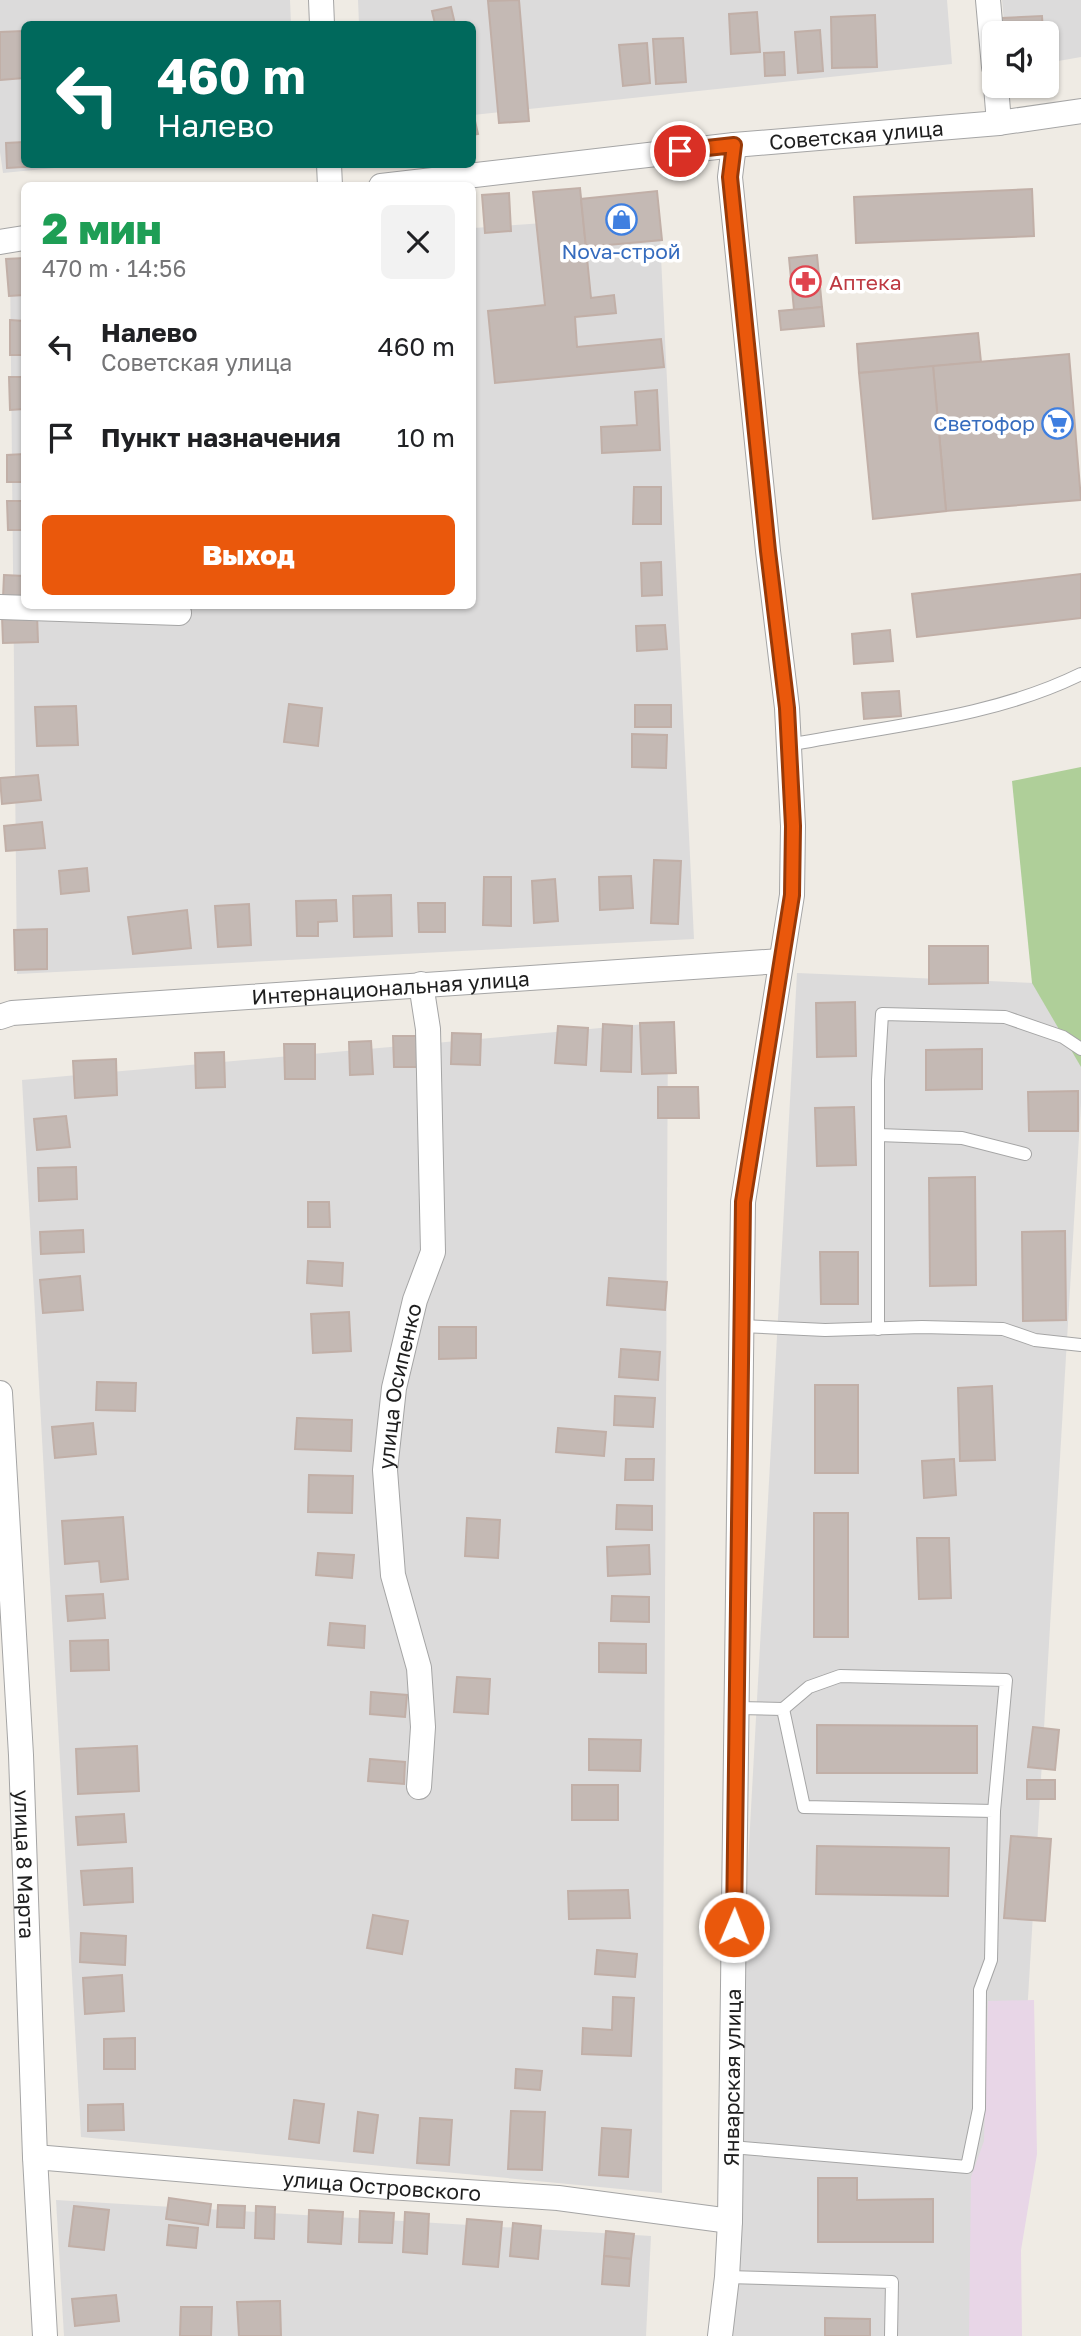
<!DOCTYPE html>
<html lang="ru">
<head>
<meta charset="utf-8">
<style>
	body { margin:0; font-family:"Golos Text",sans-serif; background:#f2f2f2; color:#202124; height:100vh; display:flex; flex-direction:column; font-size:26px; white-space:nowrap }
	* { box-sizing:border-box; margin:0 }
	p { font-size:23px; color:#757577 }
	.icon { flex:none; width:38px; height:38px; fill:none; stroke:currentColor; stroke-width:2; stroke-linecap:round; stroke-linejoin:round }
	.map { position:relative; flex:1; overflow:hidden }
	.side { position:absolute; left:21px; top:182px; width:455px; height:427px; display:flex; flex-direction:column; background:#fff; border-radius:10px; box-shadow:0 2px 5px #0004 }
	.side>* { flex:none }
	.hud { position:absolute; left:21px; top:21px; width:455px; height:147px; border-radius:10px; box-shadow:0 2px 5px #0004; background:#00695c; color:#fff; overflow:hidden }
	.buttons { position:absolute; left:982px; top:21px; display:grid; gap:14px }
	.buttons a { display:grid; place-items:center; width:77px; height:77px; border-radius:10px; background:#fff; box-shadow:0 2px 5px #0004; font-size:35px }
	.pin { position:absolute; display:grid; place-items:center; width:60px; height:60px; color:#fff; margin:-30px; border:4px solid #fff; border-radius:50%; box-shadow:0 2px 7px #0007 }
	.me { position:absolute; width:77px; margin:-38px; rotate:1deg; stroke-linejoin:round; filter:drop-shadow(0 0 5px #0008) }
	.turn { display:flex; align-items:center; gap:24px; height:147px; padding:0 21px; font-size:32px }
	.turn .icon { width:91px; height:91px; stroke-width:2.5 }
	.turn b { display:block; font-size:49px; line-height:60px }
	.round { display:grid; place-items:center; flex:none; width:74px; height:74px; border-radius:10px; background:#f2f2f2 }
	.summary { display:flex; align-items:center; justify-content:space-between; height:119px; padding:0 21px }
	h1 { font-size:42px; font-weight:800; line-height:52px; color:#1e9e55 }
	.cta { display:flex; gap:14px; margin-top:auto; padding:14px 21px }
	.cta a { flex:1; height:80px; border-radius:10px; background:#ea580c; color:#fff; font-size:28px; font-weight:800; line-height:80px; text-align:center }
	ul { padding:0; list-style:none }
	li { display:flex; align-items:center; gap:21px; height:91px; padding:0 21px }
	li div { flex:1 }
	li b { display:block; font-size:26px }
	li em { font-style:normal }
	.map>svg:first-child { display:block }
	.residential { fill:#dcdbdb }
	.industrial { fill:#e8d6e7 }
	.forest { fill:#afcf99 }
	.building { fill:#c4b9b4; stroke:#c1afa7; stroke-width:2 }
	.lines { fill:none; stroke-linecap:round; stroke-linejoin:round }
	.service-casing { stroke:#a5a5a5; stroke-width:14 }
	.minor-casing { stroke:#a5a5a5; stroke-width:26 }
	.service { stroke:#fff; stroke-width:12 }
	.minor { stroke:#fff; stroke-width:24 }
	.route-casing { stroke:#983908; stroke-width:18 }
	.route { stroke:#ea580c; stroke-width:12 }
	.labels { text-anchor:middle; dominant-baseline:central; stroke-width:7; stroke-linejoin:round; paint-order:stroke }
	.street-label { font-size:21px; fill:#1e1e1e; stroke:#fff }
	.shop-label { font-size:21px; fill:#366cbe; stroke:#fff }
	.health-label { font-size:21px; fill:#be3a42; stroke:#fff; text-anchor:start }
</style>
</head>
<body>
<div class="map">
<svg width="1081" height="2336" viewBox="0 0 1081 2336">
	<rect width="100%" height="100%" fill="#efebe4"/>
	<g class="residential">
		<path d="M0,0H290L291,24H24V164L85,165L3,173L0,152Z"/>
		<path d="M358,0H947L952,64L473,115L472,24H359Z"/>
		<path d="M1002,0H1081V57L1047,63L1046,33H1005Z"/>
		<path d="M659,215L694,939L17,974L10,260L24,259V606H472L473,228Z"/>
		<path d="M797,973L1081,985V1103L1008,2336H722Z"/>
		<path d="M668,1022L662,2193L81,2137L22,1080Z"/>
		<path d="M56,2200L651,2236L646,2336H64Z"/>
	</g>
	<path class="industrial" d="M1034,2000L1037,2154L1021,2250L1022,2336H969L971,2177L984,2141L988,2001Z"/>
	<path class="forest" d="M1081,767V1067L1032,983L1012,781Z"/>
	<g class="building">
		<path d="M519,0L529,121L499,123L488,1Z"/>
		<path d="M451,7L455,24H435L432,11Z"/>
		<path d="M757,12L760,52L731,54L729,14Z"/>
		<path d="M875,15L877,67L832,68L831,17Z"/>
		<path d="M1042,16L1043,33H1002V18Z"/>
		<path d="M820,30L823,71L798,73L795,32Z"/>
		<path d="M23,31L24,78L0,80V32Z"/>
		<path d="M683,38L686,82L656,84L653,39Z"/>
		<path d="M647,43L650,83L623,86L619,45Z"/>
		<path d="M784,52L785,75L765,76L764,53Z"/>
		<path d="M472,108L478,134L472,135Z"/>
		<path d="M24,142V164L42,166L7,168L6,143Z"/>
		<path d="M580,188L591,298L614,295L616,313L575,317L577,347L661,339L664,367L495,383L488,311L545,305L533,192Z"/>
		<path d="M1032,189L1034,236L856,243L854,197Z"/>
		<path d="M657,191L662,240L586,247L581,199Z"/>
		<path d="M509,193L511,231L485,233L482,195Z"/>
		<path d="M817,255L822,307L794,310L789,258Z"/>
		<path d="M24,258V295L9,296L6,259Z"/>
		<path d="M822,307L824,326L781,330L779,311Z"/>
		<path d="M10,320L24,321V355H10Z"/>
		<path d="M978,333L981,362L859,373L857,344Z"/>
		<path d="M1069,354L1081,500L946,511L933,366Z"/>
		<path d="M933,366L946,511L873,519L859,373Z"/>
		<path d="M9,377H24V409L10,410Z"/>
		<path d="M657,390L660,450L602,453L601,427L637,425L635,392Z"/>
		<path d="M24,454V482H7V455Z"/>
		<path d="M634,487H661V524H633Z"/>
		<path d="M7,501H24V530H8Z"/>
		<path d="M661,562L662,595L642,596L641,563Z"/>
		<path d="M1081,574V618L917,637L912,594Z"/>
		<path d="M4,575L24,576V600L3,598Z"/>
		<path d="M37,614L38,642L3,643L2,616Z"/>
		<path d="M665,625L667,649L637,651L636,626Z"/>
		<path d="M890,630L893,661L854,664L852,634Z"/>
		<path d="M899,691L901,716L864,719L862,693Z"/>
		<path d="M289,704L322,708L318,746L284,742Z"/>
		<rect x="635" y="705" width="36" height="22"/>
		<path d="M76,706L78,745L37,746L35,707Z"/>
		<path d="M632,734L667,735L666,768L632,767Z"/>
		<path d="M38,775L41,800L2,804L0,778Z"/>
		<path d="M42,822L45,848L6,851L4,826Z"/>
		<path d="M654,860L681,861L678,924L651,923Z"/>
		<path d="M87,868L89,891L61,894L59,871Z"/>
		<path d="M631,876L633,908L600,910L599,877Z"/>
		<path d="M484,877H511V926L483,925Z"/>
		<path d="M555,879L558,921L534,923L532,881Z"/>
		<path d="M391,895L392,936L354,937L353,896Z"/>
		<path d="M336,900L337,921L318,922V936H297L296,901Z"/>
		<path d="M418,903H445V932H419Z"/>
		<path d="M249,904L251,945L218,947L215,906Z"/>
		<path d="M187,910L191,948L133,954L128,917Z"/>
		<path d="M47,929V969L15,970L14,930Z"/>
		<path d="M929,946H988V983L929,984Z"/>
		<path d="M855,1002L856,1056L817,1057L816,1003Z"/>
		<path d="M674,1022L676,1073L642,1074L640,1023Z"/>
		<path d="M603,1024L632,1026L631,1072L601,1071Z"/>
		<path d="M558,1026L588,1028L586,1065L555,1063Z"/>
		<path d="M452,1033L481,1034L480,1065L451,1064Z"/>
		<path d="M393,1036H417V1067H394Z"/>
		<path d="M371,1041L373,1074L350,1075L349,1042Z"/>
		<path d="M284,1044H315V1079H285Z"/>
		<path d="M982,1049V1089L926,1090V1050Z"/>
		<path d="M224,1052L225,1087L196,1088L195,1053Z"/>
		<path d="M116,1059L117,1095L75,1098L73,1061Z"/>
		<path d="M658,1087H698L699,1118H658Z"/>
		<path d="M1078,1091V1131H1029L1028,1092Z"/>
		<path d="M854,1107L856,1165L817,1166L815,1108Z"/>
		<path d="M66,1116L70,1147L37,1150L34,1119Z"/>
		<path d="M76,1167L77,1199L39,1201L38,1168Z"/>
		<path d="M975,1177L976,1285L930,1286L929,1178Z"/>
		<path d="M308,1202H329L330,1227H308Z"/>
		<path d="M83,1230L84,1252L41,1254L40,1232Z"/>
		<path d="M1065,1231L1066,1320L1023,1321L1022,1232Z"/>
		<path d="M820,1252H858V1304H821Z"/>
		<path d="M308,1261L343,1263L342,1286L307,1283Z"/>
		<path d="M80,1276L83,1310L43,1313L40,1280Z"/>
		<path d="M609,1278L667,1282L665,1310L607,1305Z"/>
		<path d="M349,1312L351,1351L313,1353L311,1314Z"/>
		<path d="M439,1327H476V1358L439,1359Z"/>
		<path d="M621,1349L660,1352L658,1380L619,1377Z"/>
		<path d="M97,1382L136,1383L135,1411L96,1410Z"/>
		<rect x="815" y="1385" width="43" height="88"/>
		<path d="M992,1386L995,1460L960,1461L958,1388Z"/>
		<path d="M615,1396L655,1398L653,1427L614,1425Z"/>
		<path d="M297,1418L352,1420L351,1451L295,1449Z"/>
		<path d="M93,1423L96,1454L55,1458L52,1427Z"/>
		<path d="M558,1428L606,1432L604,1456L556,1452Z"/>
		<path d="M626,1459H654L653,1480H625Z"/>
		<path d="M954,1459L956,1495L924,1498L922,1461Z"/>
		<path d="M309,1475L353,1476L352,1513L308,1512Z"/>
		<path d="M617,1505L652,1506V1530L616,1529Z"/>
		<rect x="814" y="1513" width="34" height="124"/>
		<path d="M123,1517L128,1579L101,1582L99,1561L65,1564L62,1521Z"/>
		<path d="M467,1518L500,1520L498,1558L465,1556Z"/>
		<path d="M917,1538H949L951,1598L919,1599Z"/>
		<path d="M649,1545L650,1574L608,1576L607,1547Z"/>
		<path d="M318,1553L354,1555L352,1578L316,1575Z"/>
		<path d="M103,1594L105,1618L68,1621L66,1596Z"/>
		<path d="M612,1596L649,1597V1622L611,1621Z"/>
		<path d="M330,1623L365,1626L364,1648L328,1645Z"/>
		<path d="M108,1640L109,1670L71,1671L70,1641Z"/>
		<path d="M599,1643L646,1644V1673L599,1672Z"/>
		<path d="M457,1677L490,1679L488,1714L454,1712Z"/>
		<path d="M371,1692L407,1695L405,1717L370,1714Z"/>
		<path d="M817,1725L977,1726V1773H817Z"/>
		<path d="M1033,1727L1059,1730L1055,1770L1028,1767Z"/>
		<path d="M589,1739L641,1740L640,1771L589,1770Z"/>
		<path d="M137,1746L139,1791L78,1794L76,1749Z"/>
		<path d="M370,1759L405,1762L404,1784L368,1781Z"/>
		<rect x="1027" y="1780" width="28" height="19"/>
		<rect x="572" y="1785" width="46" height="35"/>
		<path d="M124,1814L126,1842L78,1845L76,1817Z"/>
		<path d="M1011,1836L1051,1839L1045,1921L1004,1918Z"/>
		<path d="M817,1846L949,1848L948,1896L816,1894Z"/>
		<path d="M132,1868L133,1902L84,1905L81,1871Z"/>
		<path d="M628,1890L630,1918L569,1919L568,1891Z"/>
		<path d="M373,1915L408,1921L402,1954L367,1948Z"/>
		<path d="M81,1933L126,1936L125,1965L80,1962Z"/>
		<path d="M597,1950L637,1954L635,1977L595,1974Z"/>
		<path d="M122,1975L124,2011L85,2014L83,1978Z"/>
		<path d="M613,1997L634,1998L631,2056L582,2054L583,2028L612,2030Z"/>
		<path d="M135,2038V2069H104V2039Z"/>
		<path d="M516,2069L542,2071L540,2090L515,2088Z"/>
		<path d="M294,2100L324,2104L319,2143L289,2139Z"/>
		<path d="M123,2104L124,2130L88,2131V2105Z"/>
		<path d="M511,2111L545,2112L542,2170L508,2169Z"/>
		<path d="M358,2112L378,2115L373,2153L354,2151Z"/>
		<path d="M420,2118L452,2120L449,2165L417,2163Z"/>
		<path d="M602,2128L631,2130L628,2177L599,2175Z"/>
		<path d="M818,2178H857V2200L933,2199V2242H818Z"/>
		<path d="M169,2198L211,2204L208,2225L166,2219Z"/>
		<path d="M218,2205L245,2206L244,2228L217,2227Z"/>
		<path d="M74,2206L109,2210L104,2250L69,2246Z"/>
		<path d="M256,2206L275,2207L274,2239L255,2238Z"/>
		<path d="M309,2210L343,2212L341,2244L308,2242Z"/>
		<path d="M360,2211L394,2213L392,2243L359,2242Z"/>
		<path d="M405,2212L429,2214L427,2254L403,2252Z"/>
		<path d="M467,2219L502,2222L498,2267L463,2264Z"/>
		<path d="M513,2223L541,2226L538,2259L510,2256Z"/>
		<path d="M169,2225L198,2228L196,2248L167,2245Z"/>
		<path d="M606,2231L634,2234L631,2259L604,2256Z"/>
		<path d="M604,2256L631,2259L629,2286L602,2284Z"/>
		<path d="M116,2295L119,2321L75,2326L72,2299Z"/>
		<path d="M280,2301L281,2336H239L237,2302Z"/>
		<path d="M181,2307H212L211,2336H180Z"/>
		<path d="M825,2318L870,2319V2336H825Z"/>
	</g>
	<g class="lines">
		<defs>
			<g id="service">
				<path d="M789,745C886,726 992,718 1081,674"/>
				<path d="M878,1135L962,1138L1025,1154"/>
				<path d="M741,1326L825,1330L922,1327L1003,1329L1035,1340L1081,1345"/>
				<path d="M878,1329V1080L882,1014L1005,1017L1063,1037L1081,1049"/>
				<path d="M783,1709L809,1687L840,1676L1006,1680L994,1811"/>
				<path d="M731,2147L967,2167L979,2109L980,1990L991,1960L994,1811L804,1807L783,1709L737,1708"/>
				<path d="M727,2277L892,2282L891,2336"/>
			</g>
			<g id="minor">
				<path d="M321,0L322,24"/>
				<path d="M988,0L994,67"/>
				<path d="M996,86L999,123"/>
				<path d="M329,164L330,186"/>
				<path id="s1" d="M381,186L734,145L999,123L1081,111"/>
				<path d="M0,242L24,238"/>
				<path d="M0,607L179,613"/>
				<path id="s2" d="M0,1017L12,1013L781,961"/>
				<path id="s3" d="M0,1393L21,1755L35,2157L45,2336"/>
				<path id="s4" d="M419,1787L423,1727L419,1668L393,1575L385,1470L394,1388L415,1300L433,1252L428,1029L421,984"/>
				<path id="s5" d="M35,2157L389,2187L558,2198L730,2221"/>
				<path id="s6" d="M720,2336L727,2277L730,2221L743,1202L792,895L793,826L787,708L768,551L730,177L734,145"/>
			</g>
		</defs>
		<use href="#service" class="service-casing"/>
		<use href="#minor" class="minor-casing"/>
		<use href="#service" class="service"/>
		<use href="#minor" class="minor"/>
	</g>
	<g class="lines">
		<defs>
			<path id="route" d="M680,151L734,145L730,177L768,551L787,708L793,826L792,895L743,1202L734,1927"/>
		</defs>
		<use href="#route" class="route-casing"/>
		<use href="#route" class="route"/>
	</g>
	<defs>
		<symbol id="shop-ring" viewBox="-11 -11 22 22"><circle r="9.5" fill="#fff" stroke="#3f7fe0" stroke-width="1.5"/><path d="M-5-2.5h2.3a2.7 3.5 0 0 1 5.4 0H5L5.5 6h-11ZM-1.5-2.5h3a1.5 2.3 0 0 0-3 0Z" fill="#3f7fe0"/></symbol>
		<symbol id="pharmacy-ring" viewBox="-11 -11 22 22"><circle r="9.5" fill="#fff" stroke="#e0444e" stroke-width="1.5"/><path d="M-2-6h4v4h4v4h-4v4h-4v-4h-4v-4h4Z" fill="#e0444e"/></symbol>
		<symbol id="supermarket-ring" viewBox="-11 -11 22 22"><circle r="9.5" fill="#fff" stroke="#3f7fe0" stroke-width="1.5"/><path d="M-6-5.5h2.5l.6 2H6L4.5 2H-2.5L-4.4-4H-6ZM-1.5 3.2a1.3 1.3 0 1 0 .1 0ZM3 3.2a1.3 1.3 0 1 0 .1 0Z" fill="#3f7fe0"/></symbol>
	</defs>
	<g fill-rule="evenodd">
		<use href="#shop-ring" x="604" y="202" width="35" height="35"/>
		<use href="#pharmacy-ring" x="788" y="264" width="35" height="35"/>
		<use href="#supermarket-ring" x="1040" y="406" width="35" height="35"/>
	</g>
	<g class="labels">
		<g class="street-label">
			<text stroke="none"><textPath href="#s1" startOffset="478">Советская улица</textPath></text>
			<text stroke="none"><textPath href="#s2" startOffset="392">Интернациональная улица</textPath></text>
			<text stroke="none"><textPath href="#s4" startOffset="406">улица Осипенко</textPath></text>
			<text stroke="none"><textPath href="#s3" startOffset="472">улица 8 Марта</textPath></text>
			<text stroke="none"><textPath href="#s6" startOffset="259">Январская улица</textPath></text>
			<text stroke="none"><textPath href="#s5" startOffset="348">улица Островского</textPath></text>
		</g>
		<g class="shop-label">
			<text x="621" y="251">Nova-строй</text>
			<text x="1035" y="423" text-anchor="end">Светофор</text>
		</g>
		<g class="health-label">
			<text x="829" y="282">Аптека</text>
		</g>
	</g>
</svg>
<div class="buttons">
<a><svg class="icon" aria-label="sound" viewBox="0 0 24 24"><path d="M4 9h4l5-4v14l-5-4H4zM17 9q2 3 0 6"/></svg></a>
</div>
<div class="pin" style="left:680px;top:151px;background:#d93025"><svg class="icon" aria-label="arrive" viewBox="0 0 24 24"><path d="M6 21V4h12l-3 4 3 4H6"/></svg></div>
<svg class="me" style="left:734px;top:1927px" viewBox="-20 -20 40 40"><circle r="17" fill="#ea580c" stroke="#fff" stroke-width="3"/><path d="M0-11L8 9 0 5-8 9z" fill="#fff"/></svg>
<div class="hud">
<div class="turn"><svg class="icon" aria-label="left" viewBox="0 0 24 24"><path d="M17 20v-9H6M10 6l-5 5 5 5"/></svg><div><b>460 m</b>Налево</div></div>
</div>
<section class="side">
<div class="summary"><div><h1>2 мин</h1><p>470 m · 14:56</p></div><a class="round"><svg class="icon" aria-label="close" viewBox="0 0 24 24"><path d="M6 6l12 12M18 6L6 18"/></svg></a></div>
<ul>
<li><svg class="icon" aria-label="left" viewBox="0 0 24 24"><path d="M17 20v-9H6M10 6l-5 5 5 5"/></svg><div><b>Налево</b><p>Советская улица</p></div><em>460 m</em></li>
<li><svg class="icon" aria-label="arrive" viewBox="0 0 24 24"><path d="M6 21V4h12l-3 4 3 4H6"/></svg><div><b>Пункт назначения</b></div><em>10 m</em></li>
</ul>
<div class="cta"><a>Выход</a></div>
</section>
</div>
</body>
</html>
